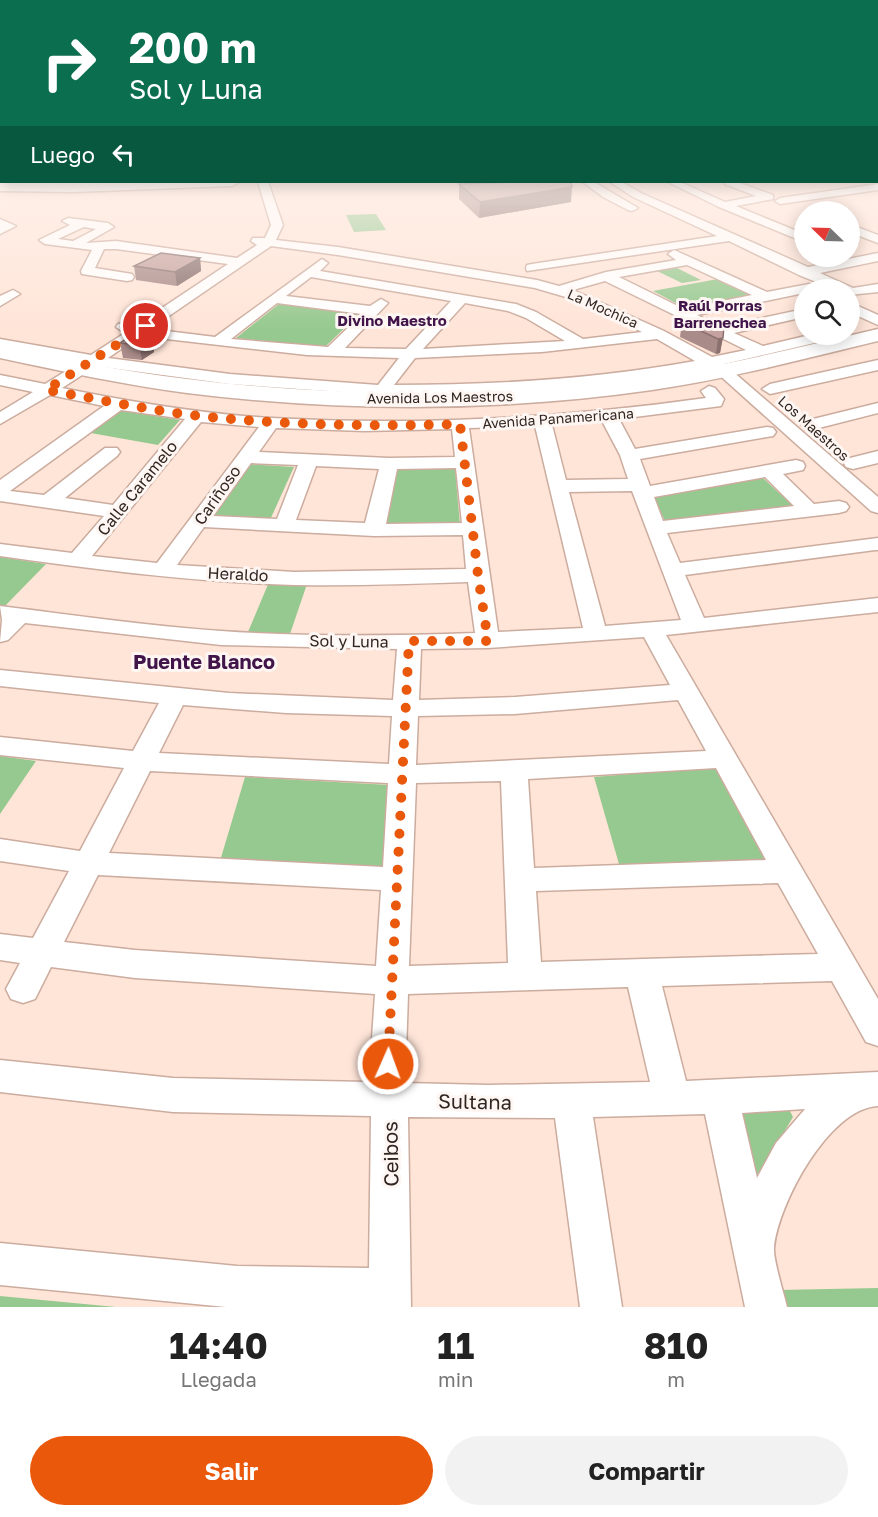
<!DOCTYPE html>
<html lang="es">
<head>
<meta charset="utf-8">
<style>
	body { margin:0; font-family:"Golos Text",sans-serif; background:#f2f2f2; color:#222; height:100vh; display:flex; flex-direction:column; font-size:22px; white-space:nowrap }
	* { box-sizing:border-box; margin:0 }
	p { font-size:20px; color:#767676 }
	.icon { flex:none; width:33px; height:33px; fill:none; stroke:currentColor; stroke-width:2; stroke-linecap:round; stroke-linejoin:round }
	.map { position:relative; height:1307px; overflow:hidden }
	.side { display:flex; flex-direction:column; background:#fff; flex:1 }
	.side>* { flex:none }
	.guide { position:absolute; left:0px; top:0px; width:879px; height:183px; box-shadow:0 3px 15px #0003; background:#0b6e4f; color:#fff; overflow:hidden }
	.needle { width:39px; rotate:293deg }
	.fabs { position:absolute; left:794px; top:201px; display:grid; gap:12px }
	.fabs a { display:grid; place-items:center; width:66px; height:66px; border-radius:50%; background:#fff; box-shadow:0 3px 15px #0003; font-size:30px }
	.pin { position:absolute; display:grid; place-items:center; width:51px; height:51px; color:#fff; margin:-26px; border:3px solid #fff; border-radius:50%; box-shadow:0 2px 6px #0007 }
	.me { position:absolute; width:66px; margin:-33px; rotate:2deg; stroke-linejoin:round; filter:drop-shadow(0 0 4px #0008) }
	.turn { display:flex; align-items:center; gap:21px; height:126px; padding:0 30px; font-size:27px }
	.turn .icon { width:78px; height:78px; stroke-width:2.5 }
	.turn b { display:block; font-size:42px; line-height:51px }
	.then { display:flex; align-items:center; height:57px; padding:0 30px; background:#0003; gap:12px; font-size:22px }
	.eta { display:flex; justify-content:space-evenly; align-items:center; height:102px; text-align:center }
	.eta b { font-size:36px; font-weight:700; line-height:42px }
	.button { display:flex; gap:12px; margin-top:auto; padding:12px 30px }
	.button a { flex:1; height:69px; border-radius:36px; background:#ea580c; color:#fff; font-size:24px; font-weight:700; line-height:69px; text-align:center }
	.button a+a { background:#f2f2f2; color:#222 }
	.map>svg:first-child { display:block }
	.green { fill:#96c98f }
	.lines { fill:none; stroke-linecap:round; stroke-linejoin:round }
	.minor-casing { stroke:#cbac9e; stroke-width:3 }
	.major-casing { stroke:#cbac9e; stroke-width:3 }
	.highway-casing { stroke:#cbac9e; stroke-width:3 }
	.minor { fill:#fff; fill-rule:evenodd }
	.major { fill:#fff; fill-rule:evenodd }
	.highway { fill:#fff; fill-rule:evenodd }
	.wall { fill:#a98b89 }
	.shaded-wall { fill:#8a716f }
	.building { fill:#c5a29f; stroke:#8a716f; stroke-width:1.5 }
	.route { stroke:#ea580c; stroke-width:10; stroke-dasharray:0 18 }
	.labels { text-anchor:middle; dominant-baseline:central; stroke-width:6; stroke-linejoin:round; paint-order:stroke }
	.far-street-label { font-size:14px; fill:#312520; stroke:#fdf6f3 }
	.far-neighbourhood-label { font-size:15px; font-weight:bold; fill:#411549; stroke:#fdf6f3 }
	.street-label { font-size:16px; fill:#312520; stroke:#fdf6f3 }
	.quarter-label { font-size:20px; font-weight:bold; fill:#411549; stroke:#fdf6f3 }
	.near-street-label { font-size:20px; fill:#312520; stroke:#fdf6f3 }
</style>
</head>
<body>
<div class="map">
<svg width="878" height="1307" viewBox="0 0 878 1307">
	<rect width="100%" height="100%" fill="#ffe5d8"/>
	<g class="green">
		<path d="M376,214L386,230L354,232L346,215Z"/>
		<path d="M675,267L701,280L682,283L657,271Z"/>
		<path d="M723,278L760,296L689,310L653,291Z"/>
		<path d="M280,303L360,313L325,347L236,338Z"/>
		<path d="M116,410L180,420L158,445L85,432Z"/>
		<path d="M245,464L294,467L270,520L207,517Z"/>
		<path d="M398,468H455L460,525H386Z"/>
		<path d="M761,476L795,508L666,523L652,494Z"/>
		<path d="M0,557L46,564L3,608H0Z"/>
		<path d="M269,582L307,584L290,634L248,632Z"/>
		<path d="M0,756L36,761L0,814Z"/>
		<path d="M716,767L770,866L621,871L594,777Z"/>
		<path d="M245,777L390,785L385,872L220,861Z"/>
		<path d="M784,1108L790,1111L793,1117L760,1173H754L737,1112Z"/>
		<path d="M878,1288V1307H782L778,1290Z"/>
		<path d="M0,1296L116,1307H0Z"/>
	</g>
	<g class="lines">
		<defs>
			<g id="minor">
				<path d="M258,182H268L283,225L276,240L338,247L537,280L559,286L606,272L676,260L668,254L674,250L767,292L809,284L816,288L804,290V293L697,315L721,327L804,309V317L734,333L763,346L814,334H842L840,337L724,364L878,497V513L871,511L717,373L707,368L645,379L540,391L463,395H385L230,384L96,366L62,388C131,402 201,414 272,418C417,426 563,418 706,398L701,391L709,386L715,388L724,399L721,406L619,419L635,449L767,427L773,428L776,432L773,436L767,437L640,459L650,486L796,460L803,462L805,466L803,470L783,474L814,504L839,501L846,503L849,507L846,511L839,513L667,533L680,563L878,538V550H875L685,575L704,618L878,598V612L666,635L878,999V1046L866,1042L832,981L662,986L686,1081L878,1072V1106C829,1108 778,1204 774,1248C773,1259 784,1294 787,1307H745L705,1114L593,1117L622,1307H580L555,1118L408,1117L411,1307H226L0,1285V1243L237,1266L369,1268L371,1116L173,1112L0,1092V1060L173,1078L369,1082L375,994L135,978L51,967L35,999L23,1003L11,999L6,989L20,963L0,960V934L33,938L69,871L0,861V839L80,851L124,768L0,755V737L133,751L159,703L0,686V670L229,693L393,700L397,649L221,645L25,623L8,640L0,642L2,620L0,606C73,615 147,626 221,631C306,637 391,636 475,633L468,582C410,584 353,586 295,585C196,582 98,570 0,556V544L72,553L104,516L0,501V480L104,406L50,395L0,424V412L33,392L0,385V375L45,384L79,363L0,349V339L91,355L125,333L116,327L118,324L123,323L135,326L228,264L116,249H104L95,268L132,274L134,277L132,280L127,281L82,274L81,271L92,250L45,244L39,240L70,225L62,221L68,218L108,223L114,227L86,243L116,241L237,258L257,245L251,241L253,238H265L271,225ZM84,227L96,229L73,241L58,239ZM271,246L338,255L535,288L576,300L642,332L583,339L536,312L516,304L320,271L328,263L322,259L215,337L150,329ZM687,265L752,295L684,309L619,277ZM311,277L451,301L406,349L345,348L388,303L381,299L370,306L286,296ZM605,281L746,350L712,357L664,331L573,290ZM277,303L362,314L328,347L231,339ZM465,303L508,311L526,318L565,341L423,349ZM140,336L307,355L399,358L378,385L230,374L108,358ZM657,339L695,361C596,379 496,385 394,385L415,358L542,352ZM121,410L185,419L113,505L65,498L117,456L120,452L117,448H105L44,495L10,491ZM602,421L620,455L628,479L566,480L552,425ZM201,422L259,427L157,563L92,556ZM535,426L583,628L498,632L469,428ZM276,428L364,431L452,429L455,457L389,458L259,452ZM251,463L298,465L277,519L213,516ZM316,466L379,469L365,523L296,520ZM456,468L462,523L386,524L397,469ZM765,477L794,506L663,521L654,497ZM632,491L681,620L605,626L569,492ZM204,527L374,536L463,535L466,569L294,572L177,565ZM644,637L670,685L515,697L419,700L421,649L488,648ZM678,700L706,751L416,765L418,716L515,714ZM183,705L286,713L392,716L389,764L159,753ZM716,768L766,860L534,868L528,779ZM150,771L388,783L383,867L109,853ZM501,781L508,963L409,966L416,783ZM98,875L381,890L376,966L135,950L64,942ZM778,883L818,954L541,962L536,891ZM628,987L650,1082L488,1085L405,1083L408,994ZM805,1109L776,1143L757,1178L742,1113Z"/>
				<path d="M583,182H594L638,208L632,211L628,210L603,197Z"/>
				<path d="M610,182H622L641,193L808,267L878,253V261L820,273L853,288L878,284V292L849,295V290H836L799,275L729,241L527,271L526,268L527,265L532,264L717,236L633,197Z"/>
				<path d="M668,182H680L725,202L756,196L725,184L724,182H737L773,195V199L736,206L804,234V242L719,207Z"/>
				<path d="M878,184V190L780,204L775,201L780,198Z"/>
				<path d="M0,219L16,226L0,234Z"/>
				<path d="M849,224L878,235V243L849,232Z"/>
				<path d="M13,290L20,294L0,306V296Z"/>
				<path d="M849,302L878,315V325L849,312Z"/>
				<path d="M878,360V370L770,394L762,389L770,384Z"/>
				<path d="M878,403V413L811,430L805,429L802,425L805,421Z"/>
				<path d="M878,451V463L853,469L846,467L844,463L846,459Z"/>
			</g>
			<path id="major" d="M141,182H239L232,186L73,192L0,191V183Z"/>
			<path id="highway" d="M878,329V341C803,359 728,379 652,390C499,412 341,412 187,393C124,385 62,371 0,358V346C62,358 124,372 187,379C341,398 498,398 652,376C728,366 803,346 878,329Z"/>
		</defs>
		<use href="#minor" class="minor-casing"/>
		<use href="#major" class="major-casing"/>
		<use href="#highway" class="highway-casing"/>
		<use href="#minor" class="minor"/>
		<use href="#major" class="major"/>
		<use href="#highway" class="highway"/>
	</g>
	<g class="wall">
		<path d="M459,184L571,202L479,218L459,199Z"/>
		<path d="M200,258L201,271L177,286L136,280L134,266Z"/>
		<path d="M682,322L724,326L720,353L716,354L680,337Z"/>
		<path d="M152,337L154,352L142,360L123,358L120,343Z"/>
	</g>
	<g class="shaded-wall">
		<path d="M572,187L571,202L479,218L480,202Z"/>
		<path d="M200,258L201,271L177,286L175,272Z"/>
		<path d="M152,337L154,352L142,360L139,345Z"/>
		<path d="M723,338L720,353L716,354L718,339Z"/>
	</g>
	<g class="building">
		<path d="M514,182H571L572,187L480,202L459,184Z"/>
		<path d="M161,253L200,258L175,272L134,266Z"/>
		<path d="M707,318L724,326L723,338L718,339L682,322Z"/>
		<path d="M133,334L152,337L139,345L120,343Z"/>
	</g>
	<linearGradient id="sky" x2="0" y2="1"><stop stop-color="#72b4ed"/><stop offset="0.44" stop-color="#fff3ed"/><stop offset="1" stop-color="#fff3ed" stop-opacity="0"/></linearGradient>
	<rect width="878" height="329" fill="url(#sky)"/>
	<g class="lines">
		<path class="route" d="M146,326L46,390C97,399 148,410 199,416C286,425 373,427 460,424L478,575L488,641H409L388,1064"/>
	</g>
	<g class="labels">
		<g class="far-street-label">
			<text transform="translate(603 308) rotate(24)">La Mochica</text>
			<text transform="translate(440 397) rotate(-1)">Avenida Los Maestros</text>
			<text transform="translate(558 418) rotate(-4)">Avenida Panamericana</text>
			<text transform="translate(814 428) rotate(42)">Los Maestros</text>
		</g>
		<g class="far-neighbourhood-label">
			<text x="720" y="305">Raúl Porras<tspan x="720" dy="17">Barrenechea</tspan></text>
			<text x="392" y="320">Divino Maestro</text>
		</g>
		<g class="street-label">
			<text transform="translate(137 488) rotate(-51)">Calle Caramelo</text>
			<text transform="translate(217 495) rotate(-55)">Cariñoso</text>
			<text transform="translate(238 574) rotate(3)">Heraldo</text>
			<text transform="translate(349 641) rotate(1)">Sol y Luna</text>
		</g>
		<g class="quarter-label">
			<text x="204" y="661">Puente Blanco</text>
		</g>
		<g class="near-street-label">
			<text transform="translate(475 1101) rotate(1)">Sultana</text>
			<text transform="translate(390 1154) rotate(-91)">Ceibos</text>
		</g>
	</g>
</svg>
<div class="fabs">
<a><svg class="needle" viewBox="-14 -14 28 28"><path d="M0-13l5 13h-10z" fill="#e53935"/><path d="M0 13l5-13h-10z" fill="#767676"/></svg></a>
<a><svg class="icon" aria-label="search" viewBox="0 0 24 24"><circle cx="10" cy="10" r="6"/><path d="M15 15l6 6"/></svg></a>
</div>
<div class="pin" style="left:146px;top:326px;background:#d93025"><svg class="icon" aria-label="arrive" viewBox="0 0 24 24"><path d="M6 21V4h12l-3 4 3 4H6"/></svg></div>
<svg class="me" style="left:388px;top:1064px" viewBox="-20 -20 40 40"><circle r="17" fill="#ea580c" stroke="#fff" stroke-width="3"/><path d="M0-11L8 9 0 5-8 9z" fill="#fff"/></svg>
<div class="guide">
<div class="turn"><svg class="icon" aria-label="right" viewBox="0 0 24 24"><path d="M7 20v-9h11M14 6l5 5-5 5"/></svg><div><b>200 m</b>Sol y Luna</div></div>
<div class="then">Luego<svg class="icon" aria-label="left" viewBox="0 0 24 24"><path d="M17 20v-9H6M10 6l-5 5 5 5"/></svg></div>
</div>
</div>
<section class="side">
<div class="eta">
<div><b>14:40</b><p>Llegada</p></div>
<div><b>11</b><p>min</p></div>
<div><b>810</b><p>m</p></div>
</div>
<div class="button"><a>Salir</a><a>Compartir</a></div>
</section>
</body>
</html>
